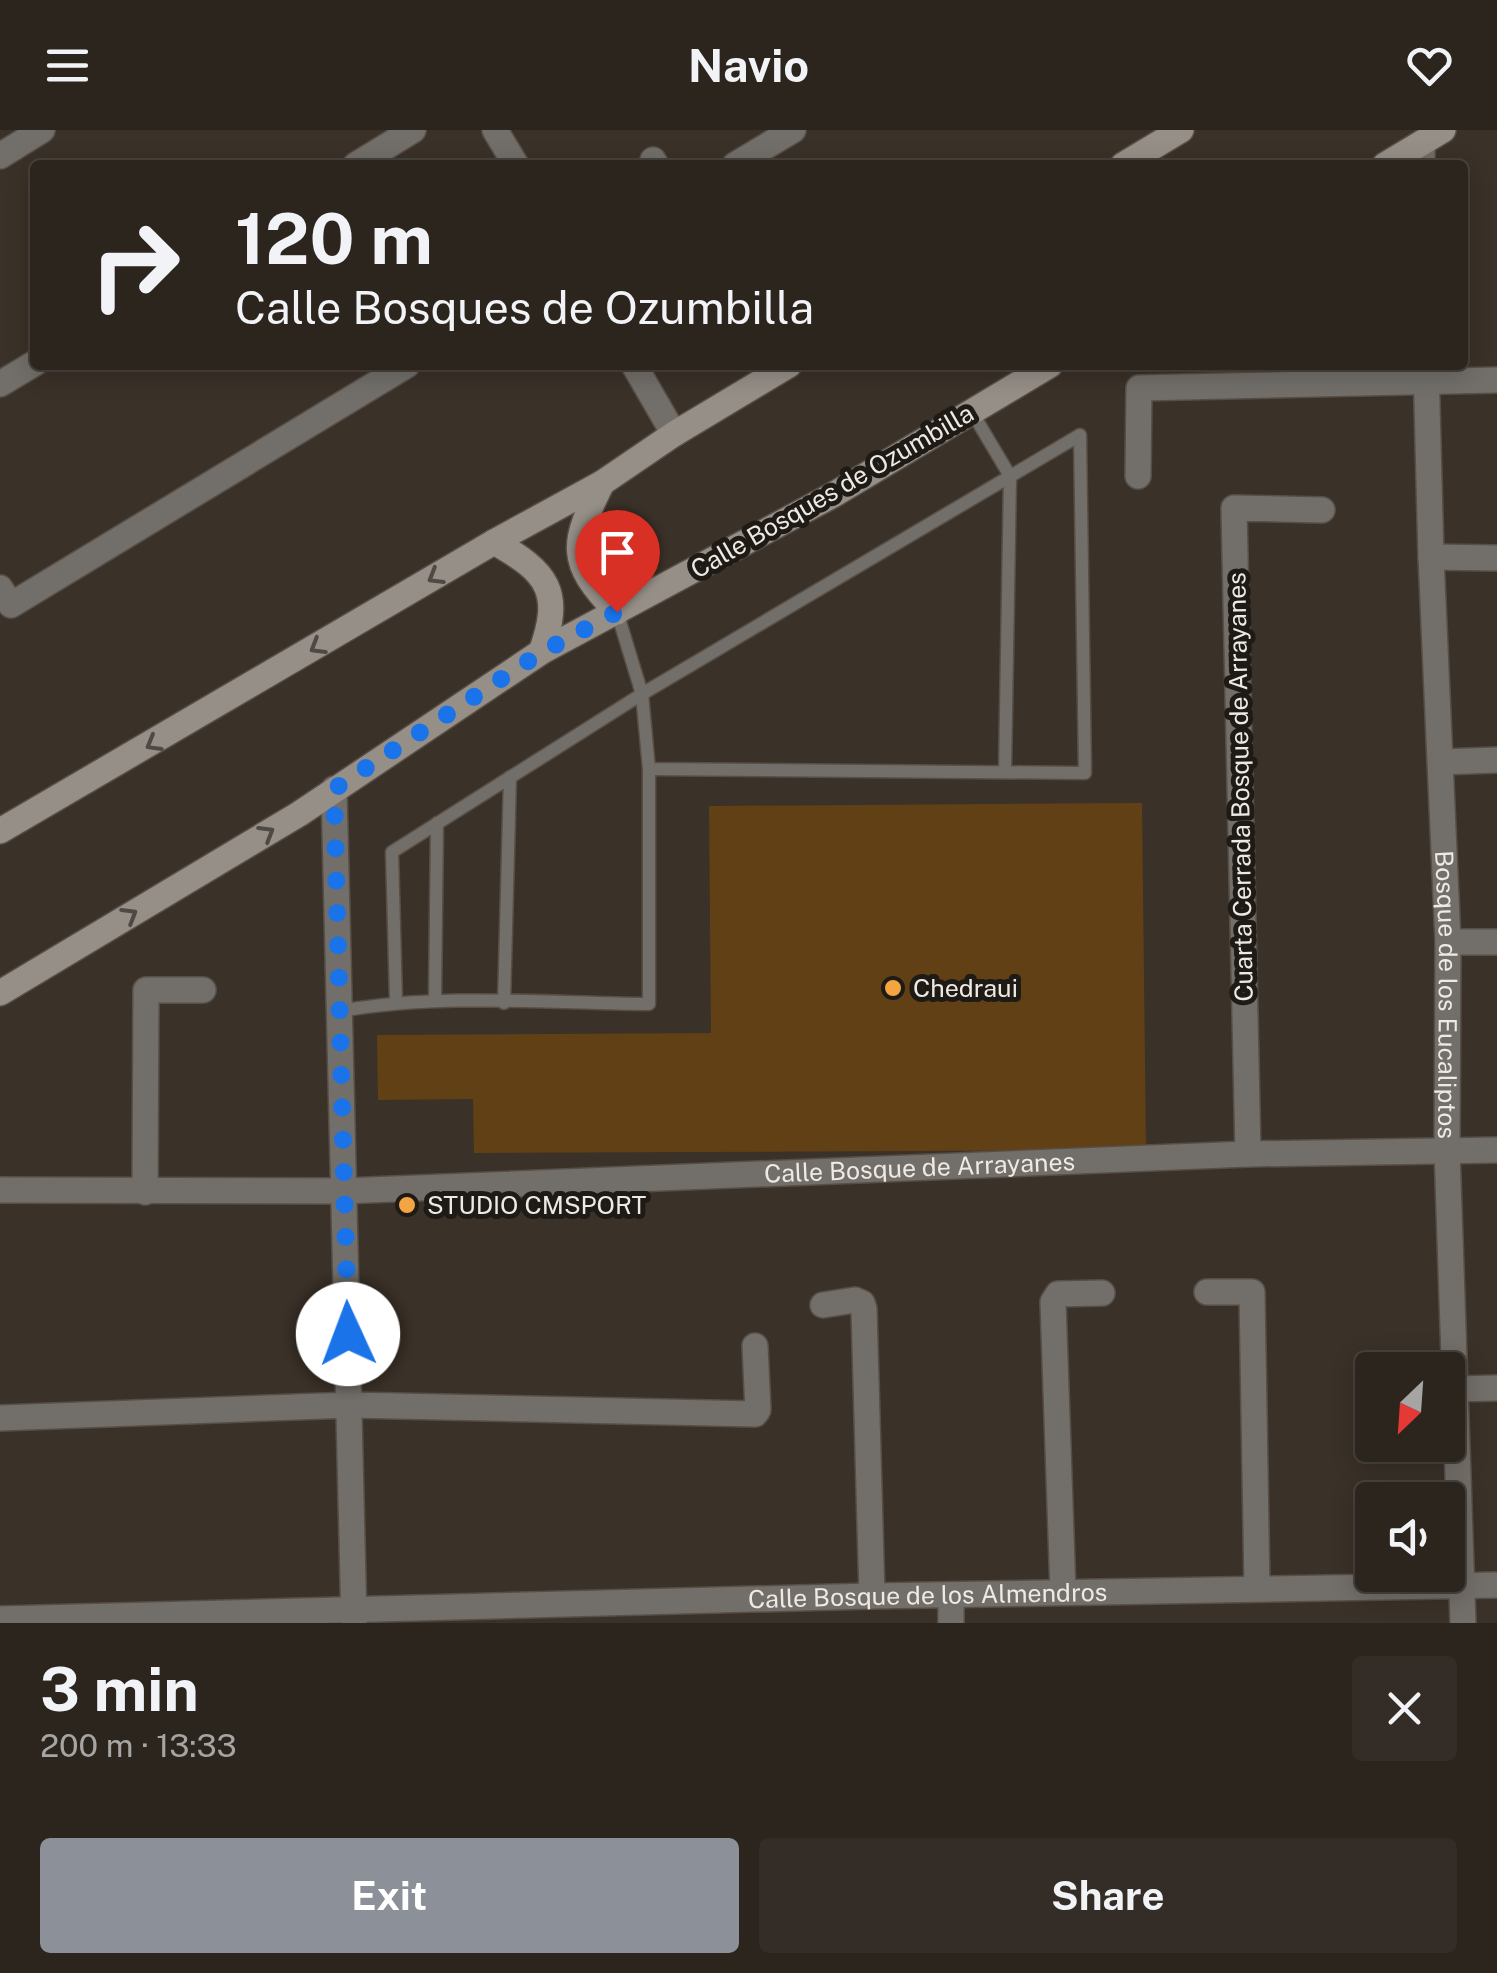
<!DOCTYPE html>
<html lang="en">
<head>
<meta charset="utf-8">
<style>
	body { margin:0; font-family:"Public Sans",sans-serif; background:#342d27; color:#f1f3f6; height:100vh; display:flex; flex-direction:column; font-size:38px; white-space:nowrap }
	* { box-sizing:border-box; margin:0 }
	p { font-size:32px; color:#a6a5a4 }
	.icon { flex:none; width:55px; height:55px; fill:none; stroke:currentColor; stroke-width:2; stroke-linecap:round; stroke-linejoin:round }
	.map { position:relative; height:1493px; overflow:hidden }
	.sheet { display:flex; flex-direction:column; background:#2c251e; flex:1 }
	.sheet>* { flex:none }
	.banner { position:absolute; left:30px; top:30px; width:1438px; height:210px; border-radius:10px; box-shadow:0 5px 25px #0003,0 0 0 2px #48423c; background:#2c251e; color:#f1f3f6; overflow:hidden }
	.needle { width:65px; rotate:205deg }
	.buttons { position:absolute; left:1355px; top:1222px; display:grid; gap:20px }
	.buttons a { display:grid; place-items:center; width:110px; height:110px; border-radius:10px; background:#2c251e; box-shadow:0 5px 25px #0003,0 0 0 2px #48423c; font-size:50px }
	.pin { position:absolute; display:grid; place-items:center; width:85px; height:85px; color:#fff; margin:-102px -42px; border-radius:50% 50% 50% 0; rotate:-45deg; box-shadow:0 0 10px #0007 }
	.pin .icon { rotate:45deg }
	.me { position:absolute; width:110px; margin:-55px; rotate:358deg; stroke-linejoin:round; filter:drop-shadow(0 0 8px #0008) }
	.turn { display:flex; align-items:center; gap:35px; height:210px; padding:0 40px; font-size:45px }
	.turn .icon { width:130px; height:130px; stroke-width:2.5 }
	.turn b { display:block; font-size:70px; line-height:85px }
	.round { display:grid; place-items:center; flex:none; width:105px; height:105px; border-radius:10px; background:#342d27 }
	.overview { display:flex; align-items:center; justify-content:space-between; height:170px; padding:0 40px }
	h1 { font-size:60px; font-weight:700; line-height:75px }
	.cta { display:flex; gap:20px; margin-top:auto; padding:20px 40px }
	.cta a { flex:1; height:115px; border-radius:10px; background:#8c9099; color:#fff; font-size:40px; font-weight:700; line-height:115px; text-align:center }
	.cta a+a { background:#342d27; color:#f1f3f6 }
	header { display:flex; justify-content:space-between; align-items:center; height:130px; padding:0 40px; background:#2c251e; font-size:45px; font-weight:700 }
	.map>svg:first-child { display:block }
	.building { fill:#614016 }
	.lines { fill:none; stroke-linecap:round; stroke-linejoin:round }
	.service-casing { stroke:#574e46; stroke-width:15 }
	.minor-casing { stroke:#574e46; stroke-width:28 }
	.secondary-casing { stroke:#574e46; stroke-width:28 }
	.service { stroke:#726e69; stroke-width:12 }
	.minor { stroke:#726e69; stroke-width:25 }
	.secondary { stroke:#968f88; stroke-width:25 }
	.oneway { stroke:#4e4944 }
	.route { stroke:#1a73e8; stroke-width:18; stroke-dasharray:0 32.4 }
	.poi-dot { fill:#f2a541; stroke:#1e1a16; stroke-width:4 }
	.labels { text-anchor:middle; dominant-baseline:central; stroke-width:10; stroke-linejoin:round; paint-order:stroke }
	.street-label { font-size:25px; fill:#eee9e3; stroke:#1e1a16 }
	.poi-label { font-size:25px; fill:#eee9e3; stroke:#1e1a16; text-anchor:start }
</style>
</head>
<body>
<header><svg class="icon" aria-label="menu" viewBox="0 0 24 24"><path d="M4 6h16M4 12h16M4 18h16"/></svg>Navio<svg class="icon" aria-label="heart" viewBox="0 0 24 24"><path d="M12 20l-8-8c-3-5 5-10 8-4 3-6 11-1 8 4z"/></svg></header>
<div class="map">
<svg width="1497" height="1493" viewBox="0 0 1497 1493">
	<rect width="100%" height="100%" fill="#3a3128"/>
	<path class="building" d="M1142,673L1146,1020L474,1023L473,969L378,970L377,905L711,903L709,676Z"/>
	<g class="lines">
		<defs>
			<g id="service">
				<path d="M972,282L1010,346L1005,642"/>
				<path d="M435,870L437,693"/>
				<path d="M396,871L392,722L642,564L1080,305L1085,643L649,639L642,564L617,482"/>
				<path d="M504,873L510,647"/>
				<path d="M341,881C442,863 547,873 649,874V639"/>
			</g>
			<g id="minor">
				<path d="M495,0L516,35"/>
				<path d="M1422,13V35"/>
				<path d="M0,26L42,0"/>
				<path d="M653,30L656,35"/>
				<path d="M356,35L413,0"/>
				<path d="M735,35L793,0"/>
				<path d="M634,235L674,304"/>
				<path id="s1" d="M1426,235L1431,427L1448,812L1447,1020L1463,1493"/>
				<path d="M0,254L35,233"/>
				<path d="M1138,346L1139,258L1497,250"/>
				<path d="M1431,427L1497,428"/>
				<path d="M0,458L11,475L407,235"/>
				<path d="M1441,632L1497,630"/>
				<path d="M334,659L354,1493"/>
				<path d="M1448,812H1497"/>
				<path d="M1248,1024L1234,378L1322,380"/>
				<path id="s2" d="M0,1060L344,1061L1248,1024L1497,1020"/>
				<path d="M145,1062L146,860H203"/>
				<path d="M1207,1162H1252L1257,1458"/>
				<path d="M823,1175L855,1170L862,1173L864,1179L872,1466"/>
				<path d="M1456,1259L1497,1258"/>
				<path d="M0,1288L351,1275L755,1284L758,1280L755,1216"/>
				<path d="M1063,1462L1053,1172L1058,1164L1102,1163"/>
				<path d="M951,1465V1493"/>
				<path id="s3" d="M0,1489L872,1466L1497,1455"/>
			</g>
			<g id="secondary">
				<path d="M1123,35L1181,0"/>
				<path d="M1385,35L1443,0"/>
				<path d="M602,353C572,414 567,431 617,482"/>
				<path d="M494,412C548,442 563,462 541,522"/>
				<path d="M0,701L494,412L602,353L674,304L789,235"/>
				<path d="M0,863L299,684L541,522L833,365L1050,235"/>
			</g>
		</defs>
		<use href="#service" class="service-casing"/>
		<use href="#minor" class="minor-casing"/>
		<use href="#secondary" class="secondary-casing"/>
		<use href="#service" class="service"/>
		<use href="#minor" class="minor"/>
		<use href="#secondary" class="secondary"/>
	</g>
	<defs><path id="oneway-chevron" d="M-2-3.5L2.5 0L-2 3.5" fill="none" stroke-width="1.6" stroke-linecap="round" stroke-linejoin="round" transform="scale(2.5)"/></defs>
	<g class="oneway">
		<use href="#oneway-chevron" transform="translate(435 447) rotate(149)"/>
		<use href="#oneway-chevron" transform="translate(317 517) rotate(149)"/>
		<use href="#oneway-chevron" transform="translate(153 614) rotate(150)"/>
		<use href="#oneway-chevron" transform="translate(267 703) rotate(-31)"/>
		<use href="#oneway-chevron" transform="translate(130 785) rotate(-31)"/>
	</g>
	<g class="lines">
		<path class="route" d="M348,1204L334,659L542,522L617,482"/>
	</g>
	<g class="poi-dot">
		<circle cx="893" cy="858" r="10"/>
		<circle cx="407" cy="1075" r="10"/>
	</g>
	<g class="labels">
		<g class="street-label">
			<text transform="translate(832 361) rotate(-30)">Calle Bosques de Ozumbilla</text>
			<text transform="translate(1240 657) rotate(-91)">Cuarta Cerrada Bosque de Arrayanes</text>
			<text stroke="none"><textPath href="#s1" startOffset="630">Bosque de los Eucaliptos</textPath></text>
			<text stroke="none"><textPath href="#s2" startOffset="920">Calle Bosque de Arrayanes</textPath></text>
			<text stroke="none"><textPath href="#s3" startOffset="928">Calle Bosque de los Almendros</textPath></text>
		</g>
		<g class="poi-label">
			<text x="913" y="858">Chedraui</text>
			<text x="427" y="1075">STUDIO CMSPORT</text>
		</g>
	</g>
</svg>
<div class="buttons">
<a><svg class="needle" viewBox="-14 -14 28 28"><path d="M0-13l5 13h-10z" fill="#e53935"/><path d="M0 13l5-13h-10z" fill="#a6a5a4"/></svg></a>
<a><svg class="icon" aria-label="sound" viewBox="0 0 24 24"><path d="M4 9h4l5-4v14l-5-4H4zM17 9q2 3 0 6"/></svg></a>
</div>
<div class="pin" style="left:617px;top:482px;background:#d93025"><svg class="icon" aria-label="arrive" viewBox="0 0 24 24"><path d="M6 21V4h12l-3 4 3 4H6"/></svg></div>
<svg class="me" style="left:348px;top:1204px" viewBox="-20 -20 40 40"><circle r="19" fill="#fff"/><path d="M0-13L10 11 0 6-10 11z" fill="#1a73e8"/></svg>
<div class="banner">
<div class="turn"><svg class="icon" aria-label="right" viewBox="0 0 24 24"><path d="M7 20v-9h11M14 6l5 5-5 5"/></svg><div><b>120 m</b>Calle Bosques de Ozumbilla</div></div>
</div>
</div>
<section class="sheet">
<div class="overview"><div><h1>3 min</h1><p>200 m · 13:33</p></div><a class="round"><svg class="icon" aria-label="close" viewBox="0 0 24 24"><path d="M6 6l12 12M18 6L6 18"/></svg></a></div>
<div class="cta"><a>Exit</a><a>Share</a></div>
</section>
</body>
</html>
